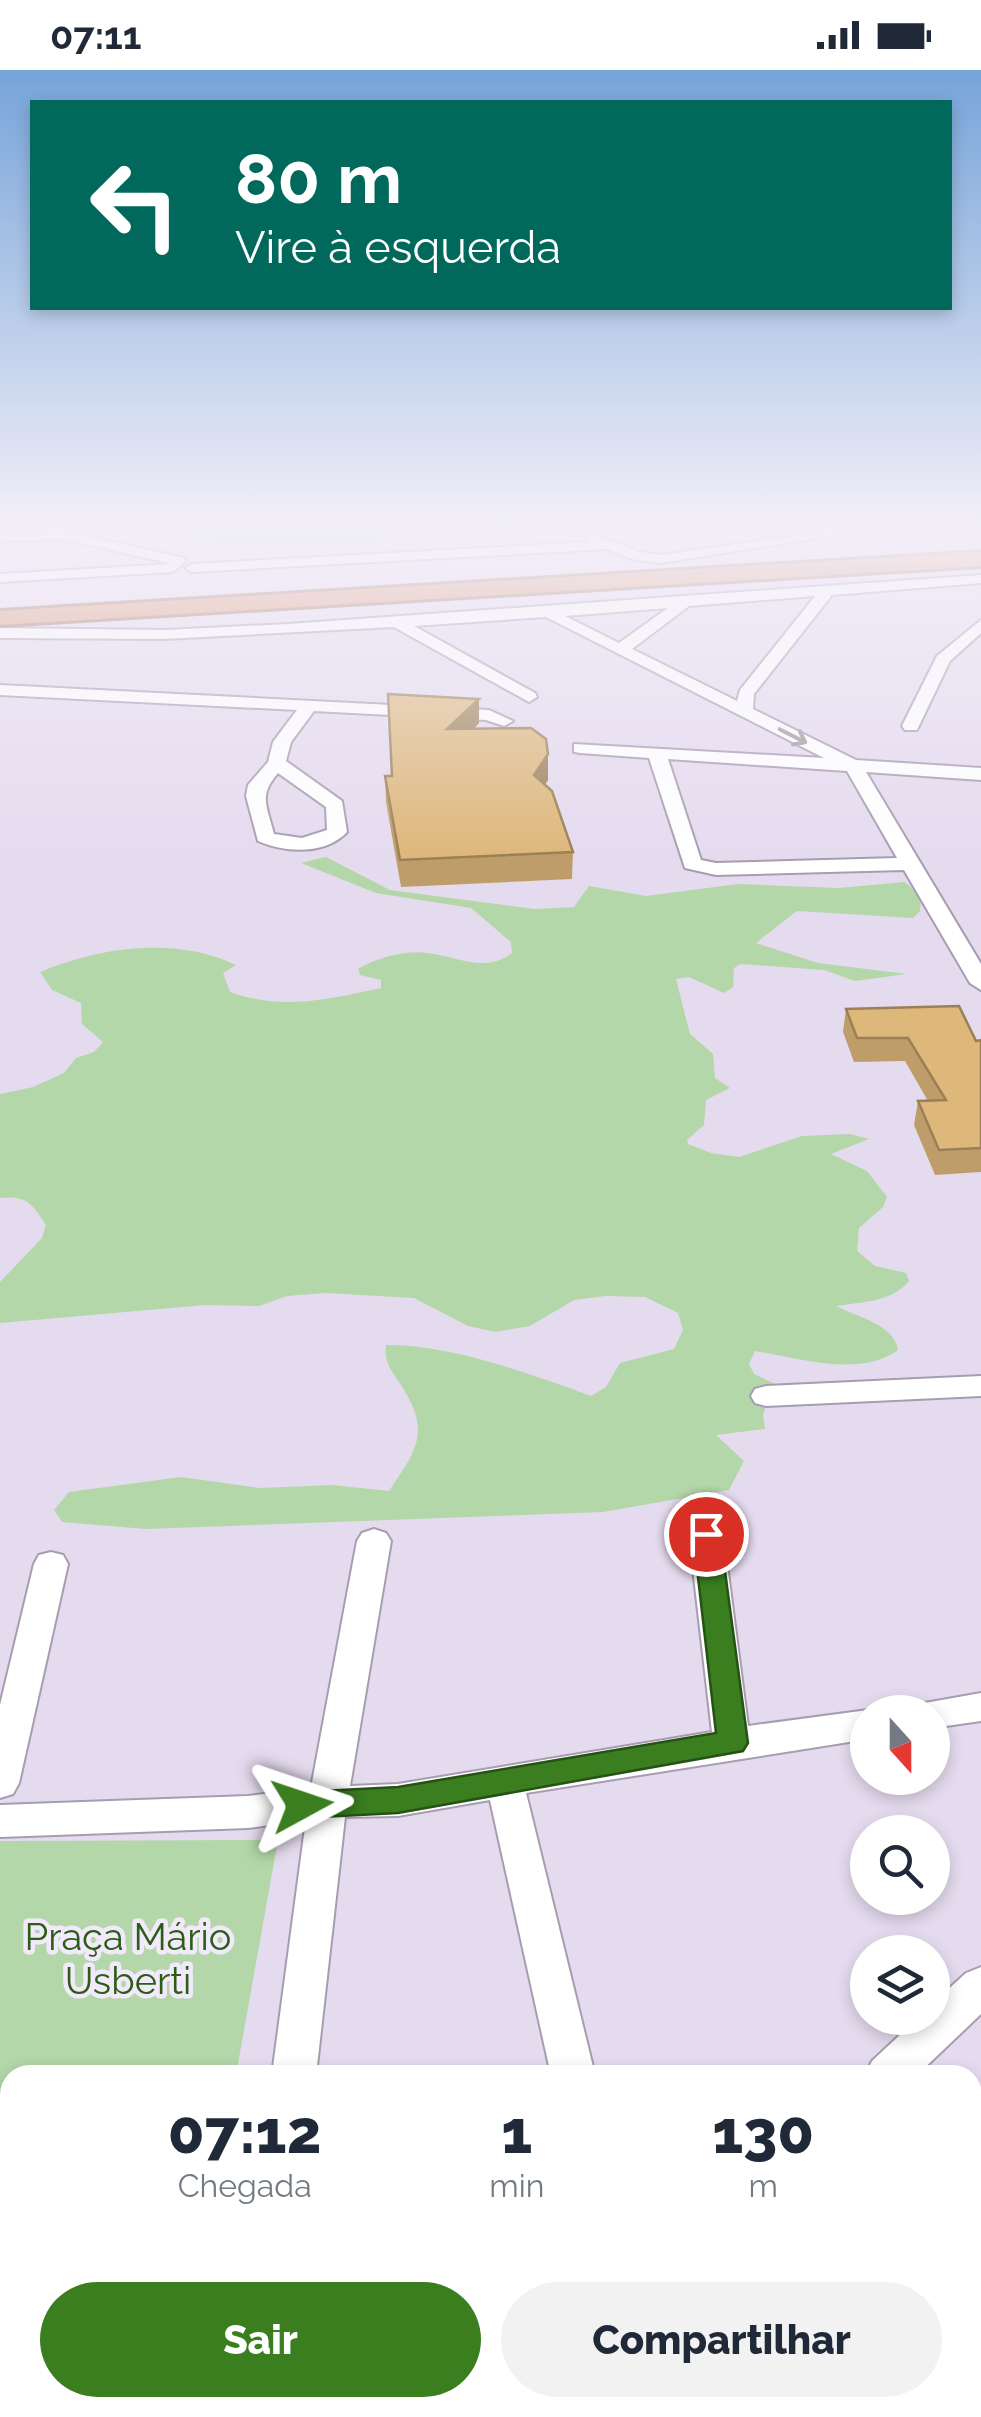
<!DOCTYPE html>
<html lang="pt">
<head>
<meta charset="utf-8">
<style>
	body { margin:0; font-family:Raleway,sans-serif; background:#f2f2f3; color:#1f2937; height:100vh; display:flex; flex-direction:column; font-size:38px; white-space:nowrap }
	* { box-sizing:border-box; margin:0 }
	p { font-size:32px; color:#747a83 }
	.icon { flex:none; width:55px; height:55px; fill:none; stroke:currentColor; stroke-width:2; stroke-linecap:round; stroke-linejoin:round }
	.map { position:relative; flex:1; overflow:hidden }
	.side { position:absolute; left:0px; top:1995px; width:982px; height:352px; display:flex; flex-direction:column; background:#fff; border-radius:30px 30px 0 0; box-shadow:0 5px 15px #0003 }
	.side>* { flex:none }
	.guide { position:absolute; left:30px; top:30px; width:922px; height:210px; border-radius:0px; box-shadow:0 5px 15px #0003; background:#00695c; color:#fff; overflow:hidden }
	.needle { width:65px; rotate:159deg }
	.buttons { position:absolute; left:850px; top:1625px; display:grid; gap:20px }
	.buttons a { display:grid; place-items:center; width:100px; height:100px; border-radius:50%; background:#fff; box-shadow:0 5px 15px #0003; font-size:50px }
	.pin { position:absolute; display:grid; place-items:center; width:85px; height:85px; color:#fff; margin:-42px; border:5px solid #fff; border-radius:50%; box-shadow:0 2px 10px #0007 }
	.me { position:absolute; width:110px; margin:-55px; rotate:85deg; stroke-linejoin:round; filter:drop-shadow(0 0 8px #0008) }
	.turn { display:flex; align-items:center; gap:35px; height:210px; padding:0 40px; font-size:45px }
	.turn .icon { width:130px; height:130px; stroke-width:2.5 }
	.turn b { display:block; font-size:70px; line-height:85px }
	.eta { display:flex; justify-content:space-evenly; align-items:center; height:170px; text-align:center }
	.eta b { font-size:60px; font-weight:800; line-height:70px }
	.primary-button { display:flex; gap:20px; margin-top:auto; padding:20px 40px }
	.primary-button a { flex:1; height:115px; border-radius:60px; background:#3a7e20; color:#fff; font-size:40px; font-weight:800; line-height:115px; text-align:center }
	.primary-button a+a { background:#f2f2f3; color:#1f2937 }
	.status { display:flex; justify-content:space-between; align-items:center; height:70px; padding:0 50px; background:#fff; direction:ltr }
	.status svg { height:28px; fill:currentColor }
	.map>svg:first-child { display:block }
	.green { fill:#b3d7a8 }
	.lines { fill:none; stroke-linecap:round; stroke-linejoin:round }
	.minor-casing { stroke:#a79db0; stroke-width:4 }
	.highway-casing { stroke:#9a6950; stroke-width:6 }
	.minor { fill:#fff; fill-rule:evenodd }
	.highway { fill:#db9167; fill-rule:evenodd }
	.wall { fill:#bf9d6a }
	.shaded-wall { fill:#9b8056 }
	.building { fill:#deb77b; stroke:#9b8056; stroke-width:2.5 }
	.oneway { stroke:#9c9a9d }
	.route { fill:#3a7e20; stroke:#265215; stroke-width:2.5 }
	.labels { text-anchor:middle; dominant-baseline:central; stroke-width:9; stroke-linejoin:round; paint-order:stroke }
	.near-park-label { font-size:38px; fill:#295e13; stroke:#f3e9fc }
</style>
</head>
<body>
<div class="status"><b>07:11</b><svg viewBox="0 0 49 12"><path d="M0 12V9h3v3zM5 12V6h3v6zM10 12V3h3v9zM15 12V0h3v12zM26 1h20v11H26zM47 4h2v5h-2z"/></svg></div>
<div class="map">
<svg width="981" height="2347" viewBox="0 0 981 2347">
	<rect width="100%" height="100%" fill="#e5dbef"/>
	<g class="green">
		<path d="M116,458H316L381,464L378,476L227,475Z"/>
		<path d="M326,787L390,820L535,839L574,837L589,816L646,826L738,814L838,818L905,812L921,826L920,841L913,848L797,841L756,873L818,893L907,904L855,911L824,900L741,894L734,898L733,917L724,923L689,907L676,909L690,964L713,984L715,1008L730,1018L706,1030L704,1055L687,1070L688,1074L711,1083L739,1087L802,1066L850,1064L869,1069L831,1084L867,1101L887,1127L883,1137L859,1158L857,1181L875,1196L906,1203L909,1211C892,1232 862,1232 836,1236C857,1247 894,1254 898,1280C860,1308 799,1288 755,1281L749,1294L754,1304L773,1313L763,1345L765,1359L716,1365L744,1391L729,1420L603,1442L146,1459L62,1452L54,1440L69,1422L181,1407L260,1418L332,1415L389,1421C419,1377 431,1360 399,1312C390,1298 384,1292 386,1275C450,1274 530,1304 591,1326L606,1317L620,1293L674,1279L683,1260L678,1243L645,1227L606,1226L574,1230L530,1256L495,1262L468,1256L414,1228L325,1223L287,1226L259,1236L205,1235L0,1253V1212L42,1168L46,1155C32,1133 26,1125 0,1128V1024L33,1017L64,1003L76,988L94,982L103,972L82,954L81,933L52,920L40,902C99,877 176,866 236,895L223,903L230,922C282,941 330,929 381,918V910L360,905L358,899C376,888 406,880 427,883C456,886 485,904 512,883L511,872L471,838L376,823L301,793Z"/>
		<path d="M278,1770L236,2005H10V2062H0V1771Z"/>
	</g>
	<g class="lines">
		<defs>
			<g id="minor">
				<path d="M848,458H881L661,493L632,489L607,479L192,502L185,498L192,494L590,472L581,466L588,462L640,482L661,485Z"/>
				<path d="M65,461L184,488L186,491L173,502L0,512V504L172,494L65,469L0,471V463Z"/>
				<path d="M981,505V513L832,525L754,624L753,639L856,690L981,698V710L866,702L981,894V920L970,913L904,800L716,805L685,798L649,688L580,683L574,682V674L824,688L546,547L414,556L535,623L537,627L529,632L394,557L165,569L0,568V558L165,560L288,554ZM815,526L740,620L737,631L632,579L689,536ZM668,538L619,573L565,546ZM668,689L847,701L897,788L716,793L701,790Z"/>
				<path d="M981,550V563L950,591L917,660H905L902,656L937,586Z"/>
				<path d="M0,615L489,640L513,651L504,656L486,650L314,641L291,672L286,691L342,731L347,762C325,785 286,783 258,771L246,726L248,715L268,692L273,672L297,640L0,625ZM278,703L326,737L327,760L302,768L274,764C267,736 258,726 278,703Z"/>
				<path d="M981,1306V1326L766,1336L755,1333L751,1326L755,1319L766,1316Z"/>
				<path d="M706,1452L718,1456L723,1464L748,1656L868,1640L877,1642H868V1669L526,1723L595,2005H551L490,1730L398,1746L345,1747L316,2005H272L306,1750L248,1758L0,1767V1735L248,1726L311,1718L357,1471L362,1463L374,1459L386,1463L391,1471L350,1716L398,1714L712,1662L689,1464L694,1456Z"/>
				<path d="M51,1482L63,1485L68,1494L19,1713L13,1724L0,1728V1635L34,1494L39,1485Z"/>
				<path d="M981,1623V1651L932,1658V1642H914L919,1634Z"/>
				<path d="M981,1897V1944L917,2005H865L872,1991L918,1948H932V1934L966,1903Z"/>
				<path d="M0,2074L10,2075V2119L0,2118Z"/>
				<path d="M220,2338H270L269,2347H219Z"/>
				<path d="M634,2338H684L686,2347H636Z"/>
			</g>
			<path id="highway" d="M981,482V496L0,555V541Z"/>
		</defs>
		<use href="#minor" class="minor-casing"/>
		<use href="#highway" class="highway-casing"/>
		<use href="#minor" class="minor"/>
		<use href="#highway" class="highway"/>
	</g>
	<g class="wall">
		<path d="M479,629V653L474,659L548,684V710L545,714L573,782L572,809L401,817L386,732L385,706H391Z"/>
		<path d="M846,939L976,971L981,970V1102L935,1105L914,1055L918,1031H928L905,991L854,992L843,962Z"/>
	</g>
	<g class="shaded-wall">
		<path d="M479,629V653L447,685V659Z"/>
		<path d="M548,684V710L534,731V705Z"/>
	</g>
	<g class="building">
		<path d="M388,624L479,629L447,659L531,658L546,669L548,684L534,705L552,721L573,782L400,790L385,706H392Z"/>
		<path d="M959,936L976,971L981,970V1078L939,1080L918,1031L946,1030L908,968H857L846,939Z"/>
	</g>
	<defs><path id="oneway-shaft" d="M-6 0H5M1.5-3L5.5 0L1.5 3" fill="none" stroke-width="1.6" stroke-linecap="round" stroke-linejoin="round" transform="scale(2.5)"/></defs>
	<use class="oneway" href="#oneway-shaft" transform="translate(793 666) rotate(27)"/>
	<linearGradient id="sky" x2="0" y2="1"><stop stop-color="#76a4d9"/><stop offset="0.58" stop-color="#f3eff8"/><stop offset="1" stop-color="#f3eff8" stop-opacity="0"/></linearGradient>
	<rect width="981" height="786" fill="url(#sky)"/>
	<path class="route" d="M706,1455L716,1457L720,1464L748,1673L743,1681L398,1743L302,1748L290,1744L286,1735L290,1726L302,1722L398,1717L716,1663L693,1464L697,1457Z"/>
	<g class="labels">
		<g class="near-park-label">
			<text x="128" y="1866">Praça Mário<tspan x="128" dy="44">Usberti</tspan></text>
		</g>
	</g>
</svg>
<div class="buttons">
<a><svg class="needle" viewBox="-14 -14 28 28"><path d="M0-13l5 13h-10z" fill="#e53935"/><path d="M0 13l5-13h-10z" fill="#747a83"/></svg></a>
<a><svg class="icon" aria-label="search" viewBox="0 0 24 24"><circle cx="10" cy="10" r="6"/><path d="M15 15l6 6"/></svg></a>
<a><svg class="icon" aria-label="layers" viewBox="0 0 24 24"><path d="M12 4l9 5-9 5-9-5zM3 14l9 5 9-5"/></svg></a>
</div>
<div class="pin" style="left:706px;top:1464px;background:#d93025"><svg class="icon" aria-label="arrive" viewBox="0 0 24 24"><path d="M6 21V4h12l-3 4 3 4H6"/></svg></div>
<svg class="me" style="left:302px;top:1735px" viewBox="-20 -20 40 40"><path d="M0-17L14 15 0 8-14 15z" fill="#3a7e20" stroke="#fff" stroke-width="4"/></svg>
<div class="guide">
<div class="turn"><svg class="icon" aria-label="left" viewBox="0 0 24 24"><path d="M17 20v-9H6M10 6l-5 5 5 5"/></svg><div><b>80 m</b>Vire à esquerda</div></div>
</div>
<section class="side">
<div class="eta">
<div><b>07:12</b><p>Chegada</p></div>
<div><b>1</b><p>min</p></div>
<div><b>130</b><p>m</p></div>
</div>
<div class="primary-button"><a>Sair</a><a>Compartilhar</a></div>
</section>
</div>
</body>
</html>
